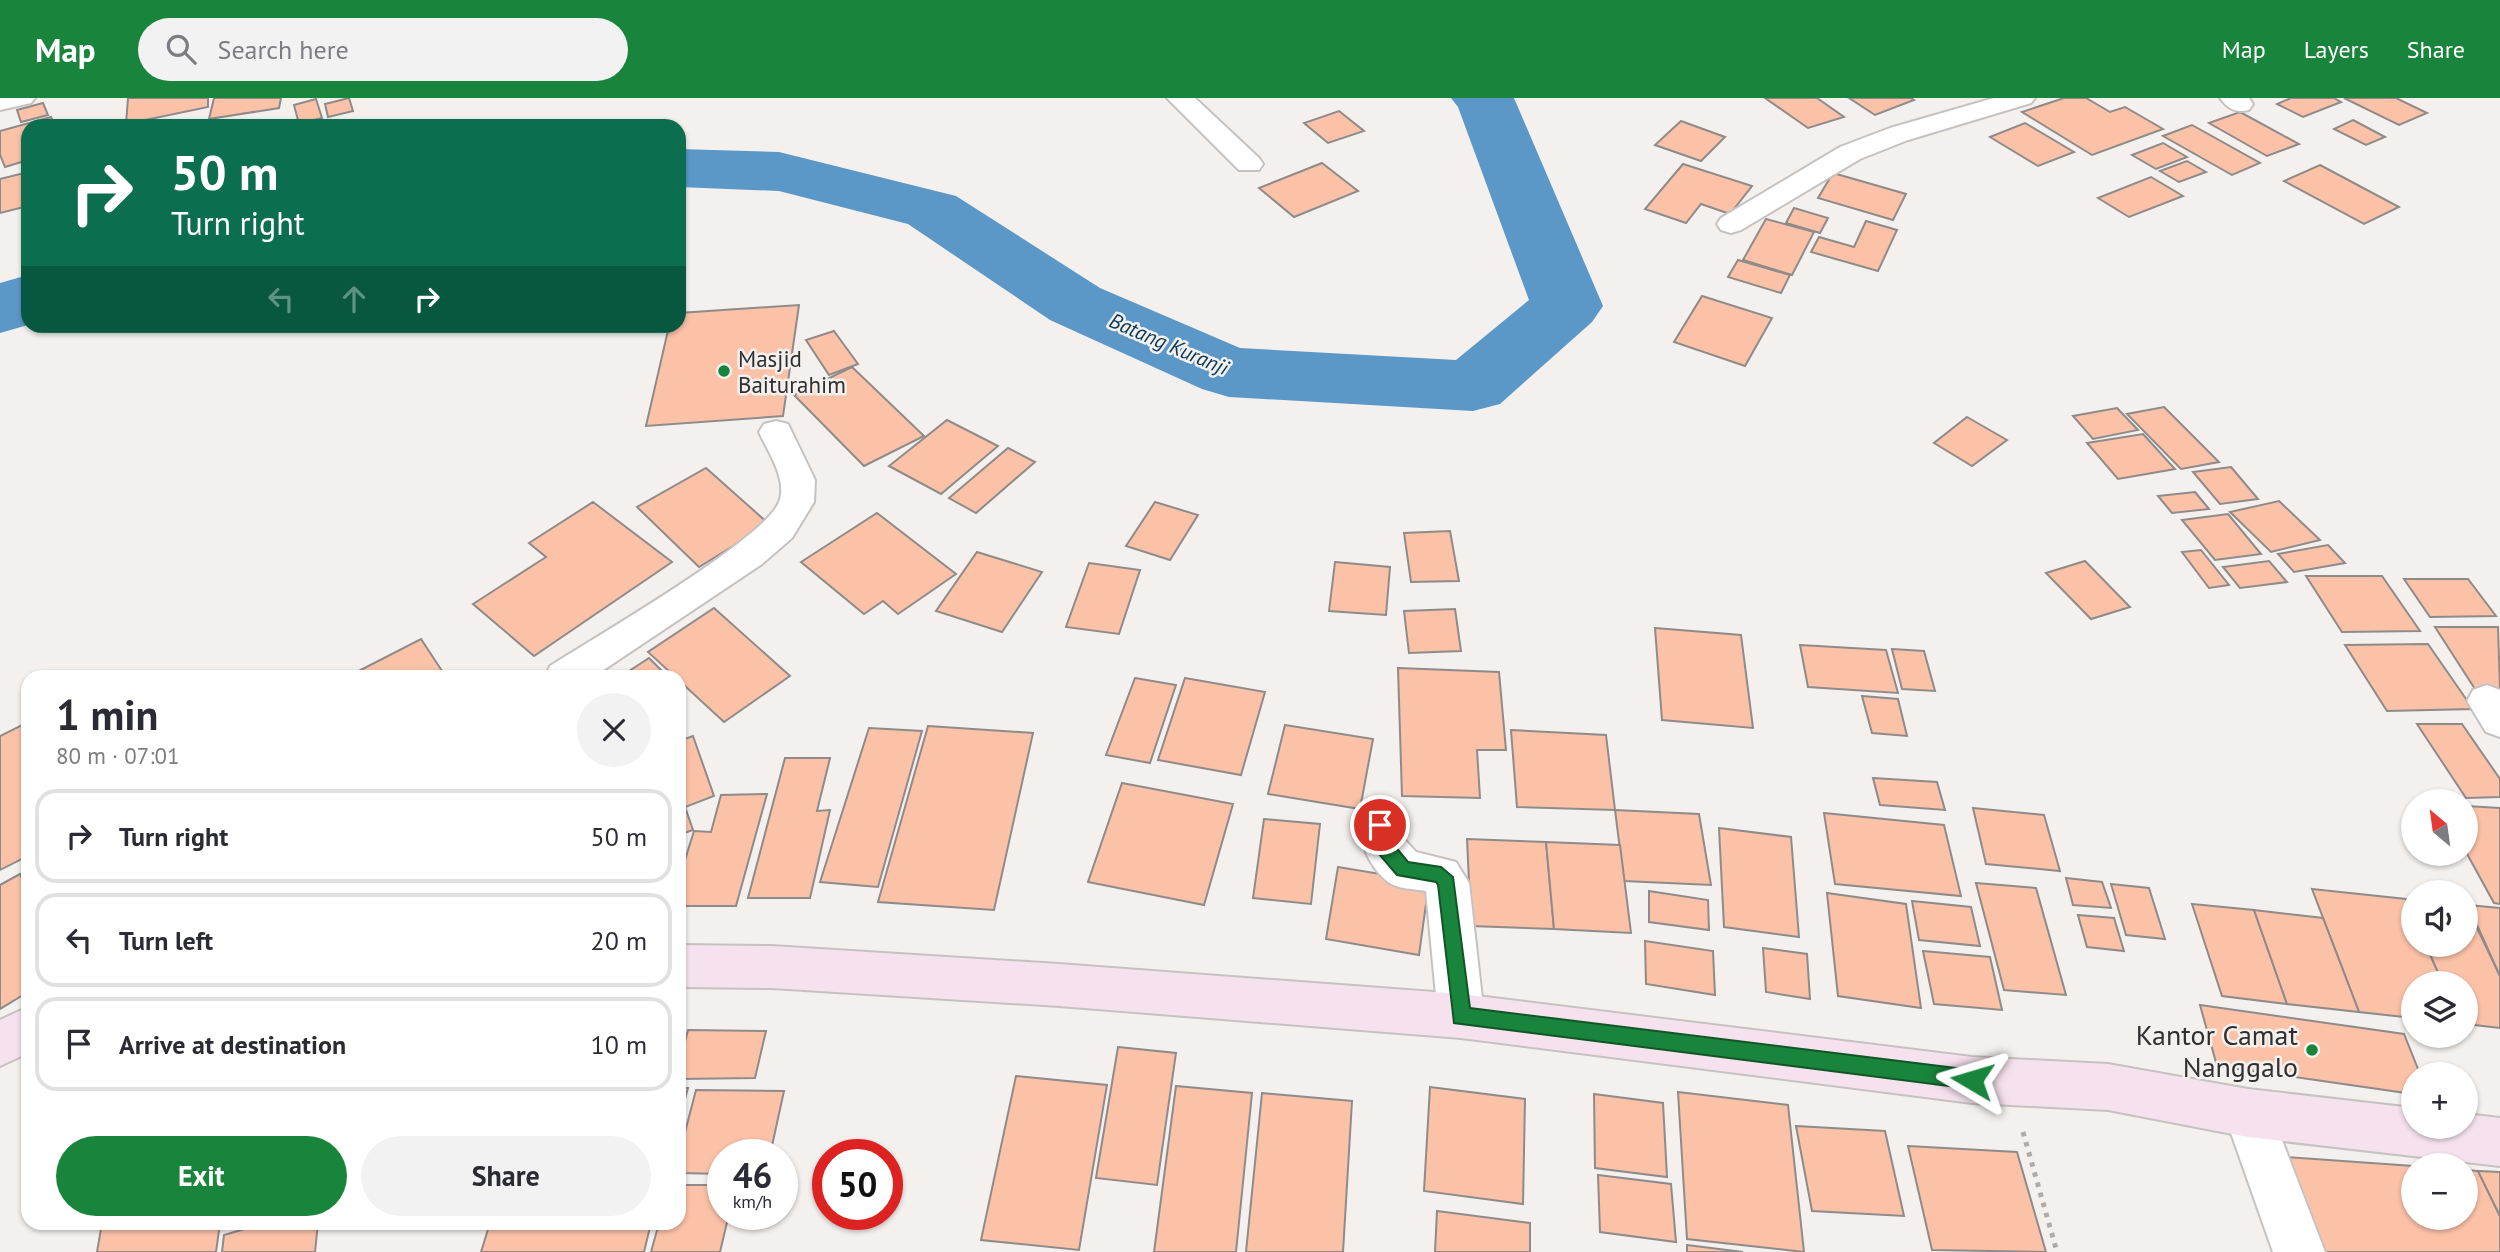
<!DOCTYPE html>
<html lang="en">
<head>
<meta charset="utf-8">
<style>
	body { margin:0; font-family:"PT Sans",sans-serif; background:#f2f2f3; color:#2b2b33; height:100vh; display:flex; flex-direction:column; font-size:26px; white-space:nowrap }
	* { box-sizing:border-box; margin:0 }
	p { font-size:23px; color:#7c7c81 }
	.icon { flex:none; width:38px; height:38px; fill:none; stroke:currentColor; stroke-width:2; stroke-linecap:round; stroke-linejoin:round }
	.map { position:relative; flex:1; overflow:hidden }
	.panel { position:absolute; left:21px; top:572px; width:665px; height:560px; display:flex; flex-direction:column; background:#fff; border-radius:21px; box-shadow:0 2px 5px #0004 }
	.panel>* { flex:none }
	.hud { position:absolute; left:21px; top:21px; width:665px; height:214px; border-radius:21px; box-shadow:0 2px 5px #0004; background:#0b6e4f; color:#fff; overflow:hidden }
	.needle { width:46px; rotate:331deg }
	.buttons { position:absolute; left:2401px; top:691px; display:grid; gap:14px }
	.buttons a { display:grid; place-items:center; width:77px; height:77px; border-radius:50%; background:#fff; box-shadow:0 2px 5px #0004; font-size:35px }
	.speed { position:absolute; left:707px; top:1041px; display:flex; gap:14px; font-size:35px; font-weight:700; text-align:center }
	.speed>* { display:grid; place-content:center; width:91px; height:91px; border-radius:50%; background:#fff; box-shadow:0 2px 5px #0004; line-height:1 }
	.speed small { font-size:18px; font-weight:400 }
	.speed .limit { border:10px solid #d22; background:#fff; color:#111 }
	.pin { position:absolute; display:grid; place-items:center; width:60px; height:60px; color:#fff; margin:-30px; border:4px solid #fff; border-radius:50%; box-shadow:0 2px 7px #0007 }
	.me { position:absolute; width:77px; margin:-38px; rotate:277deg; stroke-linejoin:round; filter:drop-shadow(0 0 5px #0008) }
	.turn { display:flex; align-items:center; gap:24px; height:147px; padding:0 35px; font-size:32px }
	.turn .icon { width:91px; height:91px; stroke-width:2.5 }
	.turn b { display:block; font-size:49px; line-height:60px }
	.lanes { display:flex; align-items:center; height:66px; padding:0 35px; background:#0003; justify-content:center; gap:35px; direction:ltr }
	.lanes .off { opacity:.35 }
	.round { display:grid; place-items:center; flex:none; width:74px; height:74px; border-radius:37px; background:#f2f2f3 }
	.summary { display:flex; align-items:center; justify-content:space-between; height:119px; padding:0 35px }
	h1 { font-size:42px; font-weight:700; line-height:52px }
	.cta { display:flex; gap:14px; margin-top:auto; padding:14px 35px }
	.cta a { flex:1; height:80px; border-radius:42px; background:#19843b; color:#fff; font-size:28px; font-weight:700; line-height:80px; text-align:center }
	.cta a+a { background:#f2f2f3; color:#2b2b33 }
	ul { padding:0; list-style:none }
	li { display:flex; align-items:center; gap:21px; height:94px; margin:0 14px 10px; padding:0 21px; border:4px solid #e1e1e2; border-radius:21px }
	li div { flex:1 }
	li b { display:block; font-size:26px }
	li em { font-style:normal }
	header { display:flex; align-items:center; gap:42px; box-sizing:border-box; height:98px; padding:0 35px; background:#19843b; color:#fff }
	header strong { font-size:33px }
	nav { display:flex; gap:38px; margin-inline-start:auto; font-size:24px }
	.search { width:490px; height:63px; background:#f2f2f3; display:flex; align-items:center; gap:18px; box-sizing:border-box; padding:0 24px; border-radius:38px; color:#7c7c81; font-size:26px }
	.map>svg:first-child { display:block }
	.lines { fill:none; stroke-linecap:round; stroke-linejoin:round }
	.river { fill:#5b98c8; fill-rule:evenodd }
	.building { fill:#fcc2a8; stroke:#8e8b8a; stroke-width:2 }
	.minor-casing { stroke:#c6c2c1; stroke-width:4 }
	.tertiary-casing { stroke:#c6c2c1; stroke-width:4 }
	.secondary-casing { stroke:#c6c2c1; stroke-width:4 }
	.path { stroke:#aeabaa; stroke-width:5; stroke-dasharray:4.5 6; stroke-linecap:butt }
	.minor { fill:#fff; fill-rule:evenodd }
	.tertiary { fill:#fff; fill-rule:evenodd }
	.secondary { fill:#f6e2ee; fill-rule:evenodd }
	.route { fill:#19843b; stroke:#105626; stroke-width:2 }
	.poi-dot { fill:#19843b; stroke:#f3f0ee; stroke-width:2.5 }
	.labels { text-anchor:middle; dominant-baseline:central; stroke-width:5; stroke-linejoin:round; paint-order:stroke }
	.far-water-label { font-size:21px; font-style:italic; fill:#063959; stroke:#f3f0ee }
	.poi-label { font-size:23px; fill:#312f2f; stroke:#f3f0ee; text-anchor:start }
	.near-poi-label { font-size:28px; fill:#312f2f; stroke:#f3f0ee; text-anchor:end }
</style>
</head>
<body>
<header>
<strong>Map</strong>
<div class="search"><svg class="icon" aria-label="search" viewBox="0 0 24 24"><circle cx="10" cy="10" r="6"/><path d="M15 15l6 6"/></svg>Search here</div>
<nav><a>Map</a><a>Layers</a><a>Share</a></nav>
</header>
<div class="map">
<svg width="2500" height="1154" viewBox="0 0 2500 1154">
	<rect width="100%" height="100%" fill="#f3f0ee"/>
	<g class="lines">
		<g class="river">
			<path d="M1451,0H1514L1603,208L1592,224L1500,306L1473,313L1229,299L1202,291L1050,222L908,126L779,93L679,89V51L779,54L956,98L1100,190L1240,250L1456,262L1529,202L1458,9Z"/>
			<path d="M28,177V227L0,235V185Z"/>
		</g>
	</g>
	<g class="building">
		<path d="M128,0H208V9L126,26Z"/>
		<path d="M214,0H281L279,10L209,21Z"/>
		<path d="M349,0L353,13L328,19L325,6Z"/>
		<path d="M1765,0H1817L1844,19L1808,30Z"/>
		<path d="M1849,0H1911L1914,2L1875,17Z"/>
		<path d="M2064,0H2086L2110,14L2125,9L2163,31L2092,57L2022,14Z"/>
		<path d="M2291,0H2334L2341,4L2303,19L2277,6Z"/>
		<path d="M2344,0H2396L2427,15L2399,27Z"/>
		<path d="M316,1L322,20L299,26L294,7Z"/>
		<path d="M43,5L48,17L21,24L17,12Z"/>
		<path d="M1339,13L1364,33L1328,45L1304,25Z"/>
		<path d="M2240,14L2299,46L2267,58L2209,25Z"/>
		<path d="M51,19L55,28H28V62L5,69L0,57V33Z"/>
		<path d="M2353,22L2385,39L2366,47L2334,31Z"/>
		<path d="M1681,23L1725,39L1701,63L1655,47Z"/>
		<path d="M2025,25L2074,54L2038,68L1990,39Z"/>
		<path d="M2192,27L2260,65L2232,77L2163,38Z"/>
		<path d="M2163,45L2187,59L2156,71L2132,57Z"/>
		<path d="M2187,63L2206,74L2179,84L2160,73Z"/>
		<path d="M1322,65L1358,93L1294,119L1259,90Z"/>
		<path d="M1683,66L1752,88L1730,116L1701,106L1686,125L1645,111Z"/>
		<path d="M2320,67L2399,109L2364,126L2284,83Z"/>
		<path d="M28,74V108L0,115V81Z"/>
		<path d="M1833,75L1906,96L1893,122L1818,100Z"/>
		<path d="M2151,79L2183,98L2129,119L2098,100Z"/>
		<path d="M1794,110L1828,120L1820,135L1786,125Z"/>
		<path d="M1766,121L1814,134L1792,177L1743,162Z"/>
		<path d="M1866,123L1897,132L1878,173L1811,154L1819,139L1854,149Z"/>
		<path d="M1738,162L1790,177L1781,195L1728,179Z"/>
		<path d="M1702,198L1772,220L1745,268L1674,244Z"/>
		<path d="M799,207L783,318L646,328L669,228H679V215Z"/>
		<path d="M834,233L858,266L829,277L806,242Z"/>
		<path d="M852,269L924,338L864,368L794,297Z"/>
		<path d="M2164,309L2219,364L2181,371L2127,316Z"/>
		<path d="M2117,310L2138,332L2093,341L2073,318Z"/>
		<path d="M1967,319L2007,342L1972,368L1934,345Z"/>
		<path d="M947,322L998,348L941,396L889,368Z"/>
		<path d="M2143,336L2175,371L2118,381L2087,345Z"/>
		<path d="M1008,350L1035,364L976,415L949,400Z"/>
		<path d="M2231,369L2258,401L2220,406L2193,374Z"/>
		<path d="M706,370L769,426L699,469L637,409Z"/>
		<path d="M2195,394L2209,411L2172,415L2158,398Z"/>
		<path d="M2279,403L2320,442L2271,454L2230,414Z"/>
		<path d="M593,404L672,464L534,558L473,506L546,459L529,445Z"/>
		<path d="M1155,404L1198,417L1170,462L1126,448Z"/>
		<path d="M877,415L956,476L898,516L883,503L864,516L801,464Z"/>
		<path d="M2228,416L2261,456L2215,462L2182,422Z"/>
		<path d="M1450,433L1459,483L1411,484L1404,435Z"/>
		<path d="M2328,447L2345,465L2294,474L2278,456Z"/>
		<path d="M2201,452L2229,487L2209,490L2182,454Z"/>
		<path d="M977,454L1042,474L1002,534L936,513Z"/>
		<path d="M2085,463L2130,509L2091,521L2046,475Z"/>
		<path d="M2269,463L2287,484L2240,490L2223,469Z"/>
		<path d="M1335,464L1390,469L1386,517L1329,513Z"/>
		<path d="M1089,465L1140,472L1119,536L1066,529Z"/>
		<path d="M2306,478H2382L2420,533L2342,534Z"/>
		<path d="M2404,481H2468L2496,518L2430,519Z"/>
		<path d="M714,510L790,578L724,624L648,554Z"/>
		<path d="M1455,511L1461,553L1409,555L1404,513Z"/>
		<path d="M2435,529H2498L2500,591H2475Z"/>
		<path d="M1655,530L1741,537L1753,630L1662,622Z"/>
		<path d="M421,541L446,579H347Z"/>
		<path d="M2428,546L2473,611L2387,613L2345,547Z"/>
		<path d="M1800,547L1886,552L1898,595L1808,589Z"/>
		<path d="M1892,551L1924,553L1935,593L1902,591Z"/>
		<path d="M649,560L668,579H620Z"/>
		<path d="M1398,570L1499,574L1506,652H1477L1480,700L1402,698Z"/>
		<path d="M1135,580L1176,587L1150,665L1106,657Z"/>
		<path d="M1185,580L1265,594L1241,677L1158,662Z"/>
		<path d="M1862,598L1898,601L1907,638L1872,635Z"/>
		<path d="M28,624V758L0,772V638Z"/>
		<path d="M2417,626H2462L2500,681V699L2466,700Z"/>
		<path d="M1285,627L1373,641L1360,711L1268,696Z"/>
		<path d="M928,628L1033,635L994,812L878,804Z"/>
		<path d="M869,630L922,633L878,789L820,784Z"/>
		<path d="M1511,632L1606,637L1615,712L1517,709Z"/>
		<path d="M693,638L714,698L685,709L693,732L679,737V643Z"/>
		<path d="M785,660H830L817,713L830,712L810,800H748Z"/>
		<path d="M1873,680L1937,684L1945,712L1880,707Z"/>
		<path d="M1122,685L1233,706L1204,807L1088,784Z"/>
		<path d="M767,696L736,808H679V781L694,733L711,734L721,697Z"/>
		<path d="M2466,708L2500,710V806L2494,805L2466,754Z"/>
		<path d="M1973,710L2044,717L2060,773L1986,766Z"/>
		<path d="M1615,712L1699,716L1711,787L1624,783Z"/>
		<path d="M1824,715L1944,727L1961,798L1835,786Z"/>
		<path d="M1264,721L1320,726L1311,806L1253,800Z"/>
		<path d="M1719,730L1791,739L1799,839L1724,829Z"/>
		<path d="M1467,741L1546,744L1554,831L1471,828Z"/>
		<path d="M1546,744L1620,747L1631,835L1554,831Z"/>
		<path d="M1338,769L1429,784L1419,857L1326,841Z"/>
		<path d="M20,776L28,793V894L0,911V787Z"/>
		<path d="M2066,780L2102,784L2111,810L2073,807Z"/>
		<path d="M1976,785L2036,790L2066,897L2004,892Z"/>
		<path d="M2111,786L2149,790L2165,841L2126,837Z"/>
		<path d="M2312,791L2406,801L2413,817V847H2426L2443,886H2413V920L2359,914Z"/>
		<path d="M1649,793L1708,802L1709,832L1649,824Z"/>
		<path d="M1827,795L1906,806L1921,910L1838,898Z"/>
		<path d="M1912,803L1971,809L1980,848L1919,842Z"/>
		<path d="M2192,806L2254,812L2287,906L2222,898Z"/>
		<path d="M2466,807L2500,878V930L2466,926V886H2443L2426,847H2466Z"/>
		<path d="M2468,807L2500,810V878Z"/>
		<path d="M2254,812L2323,820L2359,914L2287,906Z"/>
		<path d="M2078,817L2114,820L2124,853L2087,849Z"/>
		<path d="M1645,843L1713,853L1715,897L1646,886Z"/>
		<path d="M1763,850L1807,856L1810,901L1766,894Z"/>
		<path d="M1923,853L1990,859L2002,912L1934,906Z"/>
		<path d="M2200,907L2404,936L2420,976H2413V996L2217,968Z"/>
		<path d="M688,932L766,933L755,980L679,981V967Z"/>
		<path d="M1118,949L1176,955L1157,1087L1096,1080Z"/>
		<path d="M1016,978L1107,987L1079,1152L981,1142Z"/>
		<path d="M1176,988L1252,995L1236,1154H1154Z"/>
		<path d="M1430,989L1525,1001L1523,1106L1424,1093Z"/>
		<path d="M679,990H688L679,1022Z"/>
		<path d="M696,992L784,993L770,1057H723V1076L679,1075V1057Z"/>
		<path d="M1678,994L1788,1007L1804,1154L1687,1141Z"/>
		<path d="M1262,995L1352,1003L1343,1154H1246Z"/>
		<path d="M1594,996L1663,1005L1667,1079L1595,1070Z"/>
		<path d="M1796,1028L1885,1033L1904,1118L1812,1113Z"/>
		<path d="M1908,1048L2017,1054L2046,1154L1932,1152Z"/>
		<path d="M2273,1058L2413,1068V1120H2466V1072L2478,1073L2500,1118V1154H2310Z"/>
		<path d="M2478,1073L2500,1074V1118Z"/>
		<path d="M1598,1077L1671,1086L1676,1144L1600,1134Z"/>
		<path d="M679,1087H723V1116H729L720,1154H651L659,1125H679Z"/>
		<path d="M1437,1113L1530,1125V1154H1435Z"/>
		<path d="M102,1125H220L216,1154H97Z"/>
		<path d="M265,1125H318L315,1154H222L224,1137Z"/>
		<path d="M490,1125H651L644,1154H481Z"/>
		<path d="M1687,1147L1743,1154H1687Z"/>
	</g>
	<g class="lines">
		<defs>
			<g id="minor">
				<path d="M1167,0H1195L1259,60L1263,66L1259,72H1239Z"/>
				<path d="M1994,0H2035L2031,5L1908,42L1860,61L1741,132L1731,135L1721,132L1717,126L1721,120L1840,49L1890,30Z"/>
				<path d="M2220,0H2249L2253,6L2249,12C2236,15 2228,11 2220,0Z"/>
				<path d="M776,323L788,326L815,382L814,404L792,440L762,466L593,579H545L550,568C592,541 765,441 779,404C788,382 768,354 759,334L764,326Z"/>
				<path d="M2487,587L2500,592V639L2486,634L2467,603L2473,592Z"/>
				<path d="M1380,709L1395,714L1405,742L1416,754L1456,764L1469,785L1484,918L1477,933L1461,940L1445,933L1438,918L1426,793C1414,791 1398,791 1388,784C1368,768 1354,737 1365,714Z"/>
				<path d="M2248,991L2265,998L2325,1154H2273L2224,1015L2231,998Z"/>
			</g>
			<path id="tertiary" d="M0,0H35L31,5L0,12Z"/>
			<g id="secondary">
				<path d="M679,847L772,848L1059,866L1461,896L1972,959L2108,966L2248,991L2413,1010V1029H2466V1016L2500,1020V1068L2248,1039L2108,1012L1972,1005L1461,940L1059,908L772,890L679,889Z"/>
				<path d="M28,909V955L0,968V922Z"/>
			</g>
		</defs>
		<use href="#minor" class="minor-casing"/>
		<use href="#tertiary" class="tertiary-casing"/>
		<use href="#secondary" class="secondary-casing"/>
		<path class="path" d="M2023,1034L2057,1154"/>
		<use href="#minor" class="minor"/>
		<use href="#tertiary" class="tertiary"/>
		<use href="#secondary" class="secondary"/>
	</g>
	<path class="route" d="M1380,720L1386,722L1394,747L1408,764L1441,769L1453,779L1470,910L1972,972L1979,975L1982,982L1979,988L1972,991L1454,925L1438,787L1436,784L1397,777L1379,756L1371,727Z"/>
	<g class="poi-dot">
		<circle cx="724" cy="273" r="7"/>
		<circle cx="2312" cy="952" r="7"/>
	</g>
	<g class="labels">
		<g class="far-water-label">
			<text transform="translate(1169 246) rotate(23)">Batang Kuranji</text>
		</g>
		<g class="poi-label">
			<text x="738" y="260">Masjid<tspan x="738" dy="26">Baiturahim</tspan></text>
		</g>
		<g class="near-poi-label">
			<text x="2298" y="936">Kantor Camat<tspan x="2298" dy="32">Nanggalo</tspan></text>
		</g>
	</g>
</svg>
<div class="buttons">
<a><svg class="needle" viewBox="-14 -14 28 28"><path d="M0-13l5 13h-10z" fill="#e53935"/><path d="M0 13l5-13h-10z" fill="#7c7c81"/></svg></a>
<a><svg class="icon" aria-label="sound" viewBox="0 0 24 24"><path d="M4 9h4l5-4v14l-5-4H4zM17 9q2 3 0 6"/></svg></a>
<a><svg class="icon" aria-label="layers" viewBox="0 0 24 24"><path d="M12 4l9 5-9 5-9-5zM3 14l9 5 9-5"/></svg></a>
<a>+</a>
<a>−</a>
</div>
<div class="speed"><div>46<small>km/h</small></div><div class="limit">50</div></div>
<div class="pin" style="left:1380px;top:727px;background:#d93025"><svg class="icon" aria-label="arrive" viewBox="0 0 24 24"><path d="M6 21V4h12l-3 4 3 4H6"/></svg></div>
<svg class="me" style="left:1972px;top:982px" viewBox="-20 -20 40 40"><path d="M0-17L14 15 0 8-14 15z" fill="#19843b" stroke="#fff" stroke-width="4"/></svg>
<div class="hud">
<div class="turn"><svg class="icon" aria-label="right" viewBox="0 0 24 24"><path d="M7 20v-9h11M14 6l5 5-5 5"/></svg><div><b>50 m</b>Turn right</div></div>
<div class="lanes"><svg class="icon off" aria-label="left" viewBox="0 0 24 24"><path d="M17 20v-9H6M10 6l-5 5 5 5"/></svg><svg class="icon off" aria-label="ahead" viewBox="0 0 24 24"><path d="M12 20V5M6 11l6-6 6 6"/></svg><svg class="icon" aria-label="right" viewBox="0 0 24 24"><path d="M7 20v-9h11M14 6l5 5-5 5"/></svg></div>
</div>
<section class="panel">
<div class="summary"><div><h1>1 min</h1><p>80 m · 07:01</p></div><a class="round"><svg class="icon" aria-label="close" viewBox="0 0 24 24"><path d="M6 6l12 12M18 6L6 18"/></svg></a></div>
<ul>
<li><svg class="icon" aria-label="right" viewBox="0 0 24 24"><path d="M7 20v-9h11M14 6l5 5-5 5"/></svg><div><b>Turn right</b></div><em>50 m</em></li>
<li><svg class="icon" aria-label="left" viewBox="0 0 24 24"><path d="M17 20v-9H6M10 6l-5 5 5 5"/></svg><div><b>Turn left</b></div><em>20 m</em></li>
<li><svg class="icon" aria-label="arrive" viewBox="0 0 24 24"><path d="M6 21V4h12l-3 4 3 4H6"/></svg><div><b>Arrive at destination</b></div><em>10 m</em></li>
</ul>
<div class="cta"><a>Exit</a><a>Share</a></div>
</section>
</div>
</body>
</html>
